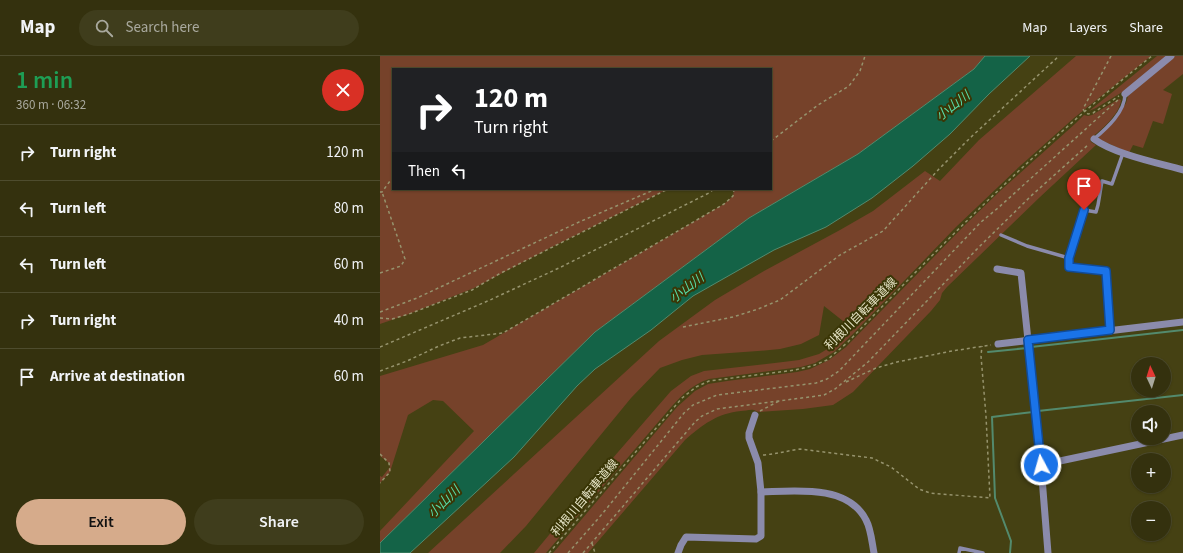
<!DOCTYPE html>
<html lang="en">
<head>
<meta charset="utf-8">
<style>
	body { margin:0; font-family:"Source Sans 3","Noto Sans JP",sans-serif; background:#3f3d1c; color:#f1f3f6; height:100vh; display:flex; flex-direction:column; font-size:15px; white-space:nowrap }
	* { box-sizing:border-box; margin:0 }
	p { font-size:13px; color:#a9a99e }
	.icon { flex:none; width:22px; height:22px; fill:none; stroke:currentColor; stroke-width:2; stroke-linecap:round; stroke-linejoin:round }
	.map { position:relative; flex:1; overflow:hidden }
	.sheet { display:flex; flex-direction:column; background:#34310e; width:380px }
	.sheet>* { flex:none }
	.top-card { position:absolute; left:12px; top:12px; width:380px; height:122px; border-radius:0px; box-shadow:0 1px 3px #0004,0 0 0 1px #4e4c2e; background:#202124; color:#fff; overflow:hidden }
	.needle { width:26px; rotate:356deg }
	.tools { position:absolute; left:751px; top:301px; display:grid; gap:8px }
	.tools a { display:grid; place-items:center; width:40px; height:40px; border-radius:50%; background:#34310e; box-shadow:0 1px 3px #0004,0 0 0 1px #4e4c2e; font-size:20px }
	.pin { position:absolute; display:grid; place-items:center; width:34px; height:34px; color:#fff; margin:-41px -17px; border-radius:50% 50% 50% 0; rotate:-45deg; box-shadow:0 0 4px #0007 }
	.pin .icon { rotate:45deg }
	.me { position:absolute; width:44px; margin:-22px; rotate:354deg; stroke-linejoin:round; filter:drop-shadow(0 0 3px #0008) }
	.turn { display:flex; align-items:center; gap:14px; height:84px; padding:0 16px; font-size:18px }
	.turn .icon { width:52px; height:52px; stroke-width:2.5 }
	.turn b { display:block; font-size:28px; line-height:34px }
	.then { display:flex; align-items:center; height:38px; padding:0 16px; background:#0003; gap:8px; font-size:15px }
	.round { display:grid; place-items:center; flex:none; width:42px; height:42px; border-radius:21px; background:#3f3d1c }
	.overview { display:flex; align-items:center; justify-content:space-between; height:68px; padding:0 16px }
	h1 { font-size:24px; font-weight:600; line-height:30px; color:#1e9e55 }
	.primary-button { display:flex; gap:8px; margin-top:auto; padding:8px 16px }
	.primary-button a { flex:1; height:46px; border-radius:24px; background:#d6ab8b; color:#111; font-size:16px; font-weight:600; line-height:46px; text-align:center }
	.primary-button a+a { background:#3f3d1c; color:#f1f3f6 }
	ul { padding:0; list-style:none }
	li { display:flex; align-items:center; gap:12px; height:56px; padding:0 16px; border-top:1px solid #4e4c2e }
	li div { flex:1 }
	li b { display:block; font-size:15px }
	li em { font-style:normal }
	header { display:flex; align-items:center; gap:24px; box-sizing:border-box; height:56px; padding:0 20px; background:#34310e; border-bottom:1px solid #4e4c2e }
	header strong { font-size:19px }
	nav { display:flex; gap:22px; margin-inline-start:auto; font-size:14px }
	.search { width:280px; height:36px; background:#3f3d1c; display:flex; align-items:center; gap:10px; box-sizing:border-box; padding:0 14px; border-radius:22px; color:#a9a99e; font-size:15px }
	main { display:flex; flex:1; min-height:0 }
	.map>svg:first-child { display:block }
	.green { fill:#76422a }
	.water { fill:#146347; stroke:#538a6d }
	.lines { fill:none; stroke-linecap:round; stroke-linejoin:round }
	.stream { stroke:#538a6d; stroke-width:2 }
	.path { stroke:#96936d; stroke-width:1.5; stroke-dasharray:3 3; stroke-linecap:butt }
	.service { stroke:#8b8bac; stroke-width:3.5 }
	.minor { stroke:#8b8bac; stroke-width:7 }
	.route-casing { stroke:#114b97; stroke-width:10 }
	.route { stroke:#1a73e8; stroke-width:7 }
	.labels { text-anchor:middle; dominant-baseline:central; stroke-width:4; stroke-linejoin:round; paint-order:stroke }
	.street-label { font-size:12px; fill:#e6e4c6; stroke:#3a3606 }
	.water-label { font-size:13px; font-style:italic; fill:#57dba8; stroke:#3a3606 }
</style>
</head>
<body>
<header>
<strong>Map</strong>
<div class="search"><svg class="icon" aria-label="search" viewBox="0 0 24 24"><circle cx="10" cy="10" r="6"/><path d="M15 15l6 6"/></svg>Search here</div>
<nav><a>Map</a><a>Layers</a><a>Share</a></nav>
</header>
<main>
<section class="sheet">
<div class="overview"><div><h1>1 min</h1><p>360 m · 06:32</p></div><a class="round" style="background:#d93025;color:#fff"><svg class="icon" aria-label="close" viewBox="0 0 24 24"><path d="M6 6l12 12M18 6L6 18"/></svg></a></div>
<ul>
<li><svg class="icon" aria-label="right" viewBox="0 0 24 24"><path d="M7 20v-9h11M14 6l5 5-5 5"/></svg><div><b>Turn right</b></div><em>120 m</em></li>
<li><svg class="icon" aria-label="left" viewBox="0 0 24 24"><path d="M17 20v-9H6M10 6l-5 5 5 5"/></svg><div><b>Turn left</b></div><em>80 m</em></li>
<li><svg class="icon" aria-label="left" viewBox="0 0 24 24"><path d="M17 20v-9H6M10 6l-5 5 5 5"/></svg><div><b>Turn left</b></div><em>60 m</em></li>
<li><svg class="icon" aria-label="right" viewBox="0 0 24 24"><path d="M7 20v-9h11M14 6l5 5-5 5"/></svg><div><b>Turn right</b></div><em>40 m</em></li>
<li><svg class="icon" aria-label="arrive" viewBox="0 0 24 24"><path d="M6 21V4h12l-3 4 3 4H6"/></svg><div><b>Arrive at destination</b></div><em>60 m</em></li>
</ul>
<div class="primary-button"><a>Exit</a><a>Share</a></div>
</section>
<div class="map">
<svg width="803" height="497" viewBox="0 0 803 497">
	<rect width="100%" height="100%" fill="#454113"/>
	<g class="green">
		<path d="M0,0H605L594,13L478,98L369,162L215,276L0,487V475L94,375L63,345L53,344L28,359L10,416L0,427V420L2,421L10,411L9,407L0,400V320L103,289L344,148L353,140L354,133H391V13H13V133H288L170,192L94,232L29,258L0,268Z"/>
		<path d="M696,0H771L694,62L640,110L576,171L473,278L454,296L435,307L421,311L329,323C310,329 298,343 286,357L166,497H154L232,403L291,335L311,320L324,315L403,306L419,304L439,298L454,289L463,265L444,250L439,279L421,288L400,293L378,295L322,299L302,304L280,312L251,342L146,470L120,497H48L279,285L335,244L384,215L460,174L493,155L545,115L560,125L599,84Z"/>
		<path d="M777,0H788L744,35L716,52L709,55Z"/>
		<path d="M795,0H803V18L783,34L792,38L783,68L773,65L763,92L753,89L749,97L719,83V81L735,65L746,47L748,40Z"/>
		<path d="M739,43L741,44C740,58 721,74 710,83L711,86L716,89L660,141L567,231L562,237L560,244L551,255L473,336L453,349L423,353L380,356C378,356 376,355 374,354C370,353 365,355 361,355C338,357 322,369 305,384L208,497H173L297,351L315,335L328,328L347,325L417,316L430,313L449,304L466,291L584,170L620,135L696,67L704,59L708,60L712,59Z"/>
	</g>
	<path class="water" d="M605,0H650L609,38L570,78L533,110L492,142L446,171L394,194L313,240L271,274L215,313L197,330L134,401L30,497H0V487L215,276L369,162L478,98L594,13Z"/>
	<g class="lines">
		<g class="stream">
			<path d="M651,291L803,274"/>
			<path d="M608,296L647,292"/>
			<path d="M658,355L803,339"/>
			<path d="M630,497L631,485L615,442L612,361L653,356"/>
		</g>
		<g class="path">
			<path d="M731,0L703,53L705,56L708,58L713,57L739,40"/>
			<path d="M391,85L438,49L469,30L480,15L485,0"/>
			<path d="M0,136H2L10,125L13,122"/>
			<path d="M0,217L21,210L25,203L2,136"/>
			<path d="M0,256L37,242L199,166L276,133"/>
			<path d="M0,262L12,263L29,258L92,234L119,218L288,133"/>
			<path d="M303,271L353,261L378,253L400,244L460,199L503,175L559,113L590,82L679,0"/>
			<path d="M0,291L110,244L179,212L329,137L334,133"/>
			<path d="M0,315L27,305L59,290L80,282L123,277L344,148L353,140L354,133"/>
			<path d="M466,326L496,312L517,306L572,295L611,289"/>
			<path d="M380,355L399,345"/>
			<path d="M0,398L9,407L10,416L0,427"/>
			<path d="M383,399C396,398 407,395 420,393L492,402L511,411L539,433L550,437L610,442L606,360L601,300L602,290"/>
			<path d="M212,487L215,497"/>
			<path d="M169,497L302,342L316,331L329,325L415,314L432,310L447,304L468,286C565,185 662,86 772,0"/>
			<path d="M188,497L223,457L304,357L313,349L337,339L436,327L447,323L459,315L601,166L618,152L739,43"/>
			<path d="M203,497L315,366L322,360L337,353L437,340L444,339L455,333L488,306L599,191L651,140L709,88"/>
		</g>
		<g class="service">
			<path d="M714,83C727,72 745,56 745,38"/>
			<path d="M621,179L647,190L689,202"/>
			<path d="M689,211V202L704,154L716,156L718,149L722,125L732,128L743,97"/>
			<path d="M579,497L580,492L603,497"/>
		</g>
		<g class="minor">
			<path d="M745,38L791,0"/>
			<path d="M714,83C734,98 778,107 803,114"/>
			<path d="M689,211L726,215L730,275"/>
			<path d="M617,213L641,217L661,409L668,497"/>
			<path d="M618,288L803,266"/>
			<path d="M661,409L803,379"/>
			<path d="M381,436C414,435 468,428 486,464C491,473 492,487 494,497"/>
			<path d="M298,497L301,489L306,481L376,483L381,480V436L378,407L369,382V377L375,359"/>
		</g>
	</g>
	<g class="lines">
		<defs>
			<path id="route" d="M661,409L648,284L730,274L726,215L689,211V202L704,154"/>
		</defs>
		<use href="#route" class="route-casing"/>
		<use href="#route" class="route"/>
	</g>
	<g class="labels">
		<g class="street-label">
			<text transform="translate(481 258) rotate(-45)">利根川自転車道線</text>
			<text transform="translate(205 442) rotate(-50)">利根川自転車道線</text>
		</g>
		<g class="water-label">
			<text transform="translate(573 50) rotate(-38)">小山川</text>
			<text transform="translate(307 232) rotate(-37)">小山川</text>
			<text transform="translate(64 446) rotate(-45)">小山川</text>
		</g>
	</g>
</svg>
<div class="tools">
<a><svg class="needle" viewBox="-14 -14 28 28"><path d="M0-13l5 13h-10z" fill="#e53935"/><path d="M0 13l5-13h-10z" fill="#a9a99e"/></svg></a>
<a><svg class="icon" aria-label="sound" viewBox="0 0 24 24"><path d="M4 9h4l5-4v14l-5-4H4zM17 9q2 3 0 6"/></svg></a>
<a>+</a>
<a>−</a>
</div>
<div class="pin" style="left:704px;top:154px;background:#d93025"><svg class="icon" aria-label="arrive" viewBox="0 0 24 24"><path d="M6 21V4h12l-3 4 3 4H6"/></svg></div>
<svg class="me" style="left:661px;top:409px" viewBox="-20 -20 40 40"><circle r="17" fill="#1a73e8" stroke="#fff" stroke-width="3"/><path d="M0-11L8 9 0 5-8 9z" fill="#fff"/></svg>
<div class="top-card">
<div class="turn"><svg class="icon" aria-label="right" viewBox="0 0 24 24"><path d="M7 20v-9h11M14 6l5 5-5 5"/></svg><div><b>120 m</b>Turn right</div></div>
<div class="then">Then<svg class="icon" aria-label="left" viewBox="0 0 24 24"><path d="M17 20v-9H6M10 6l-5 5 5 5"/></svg></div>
</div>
</div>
</main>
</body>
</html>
